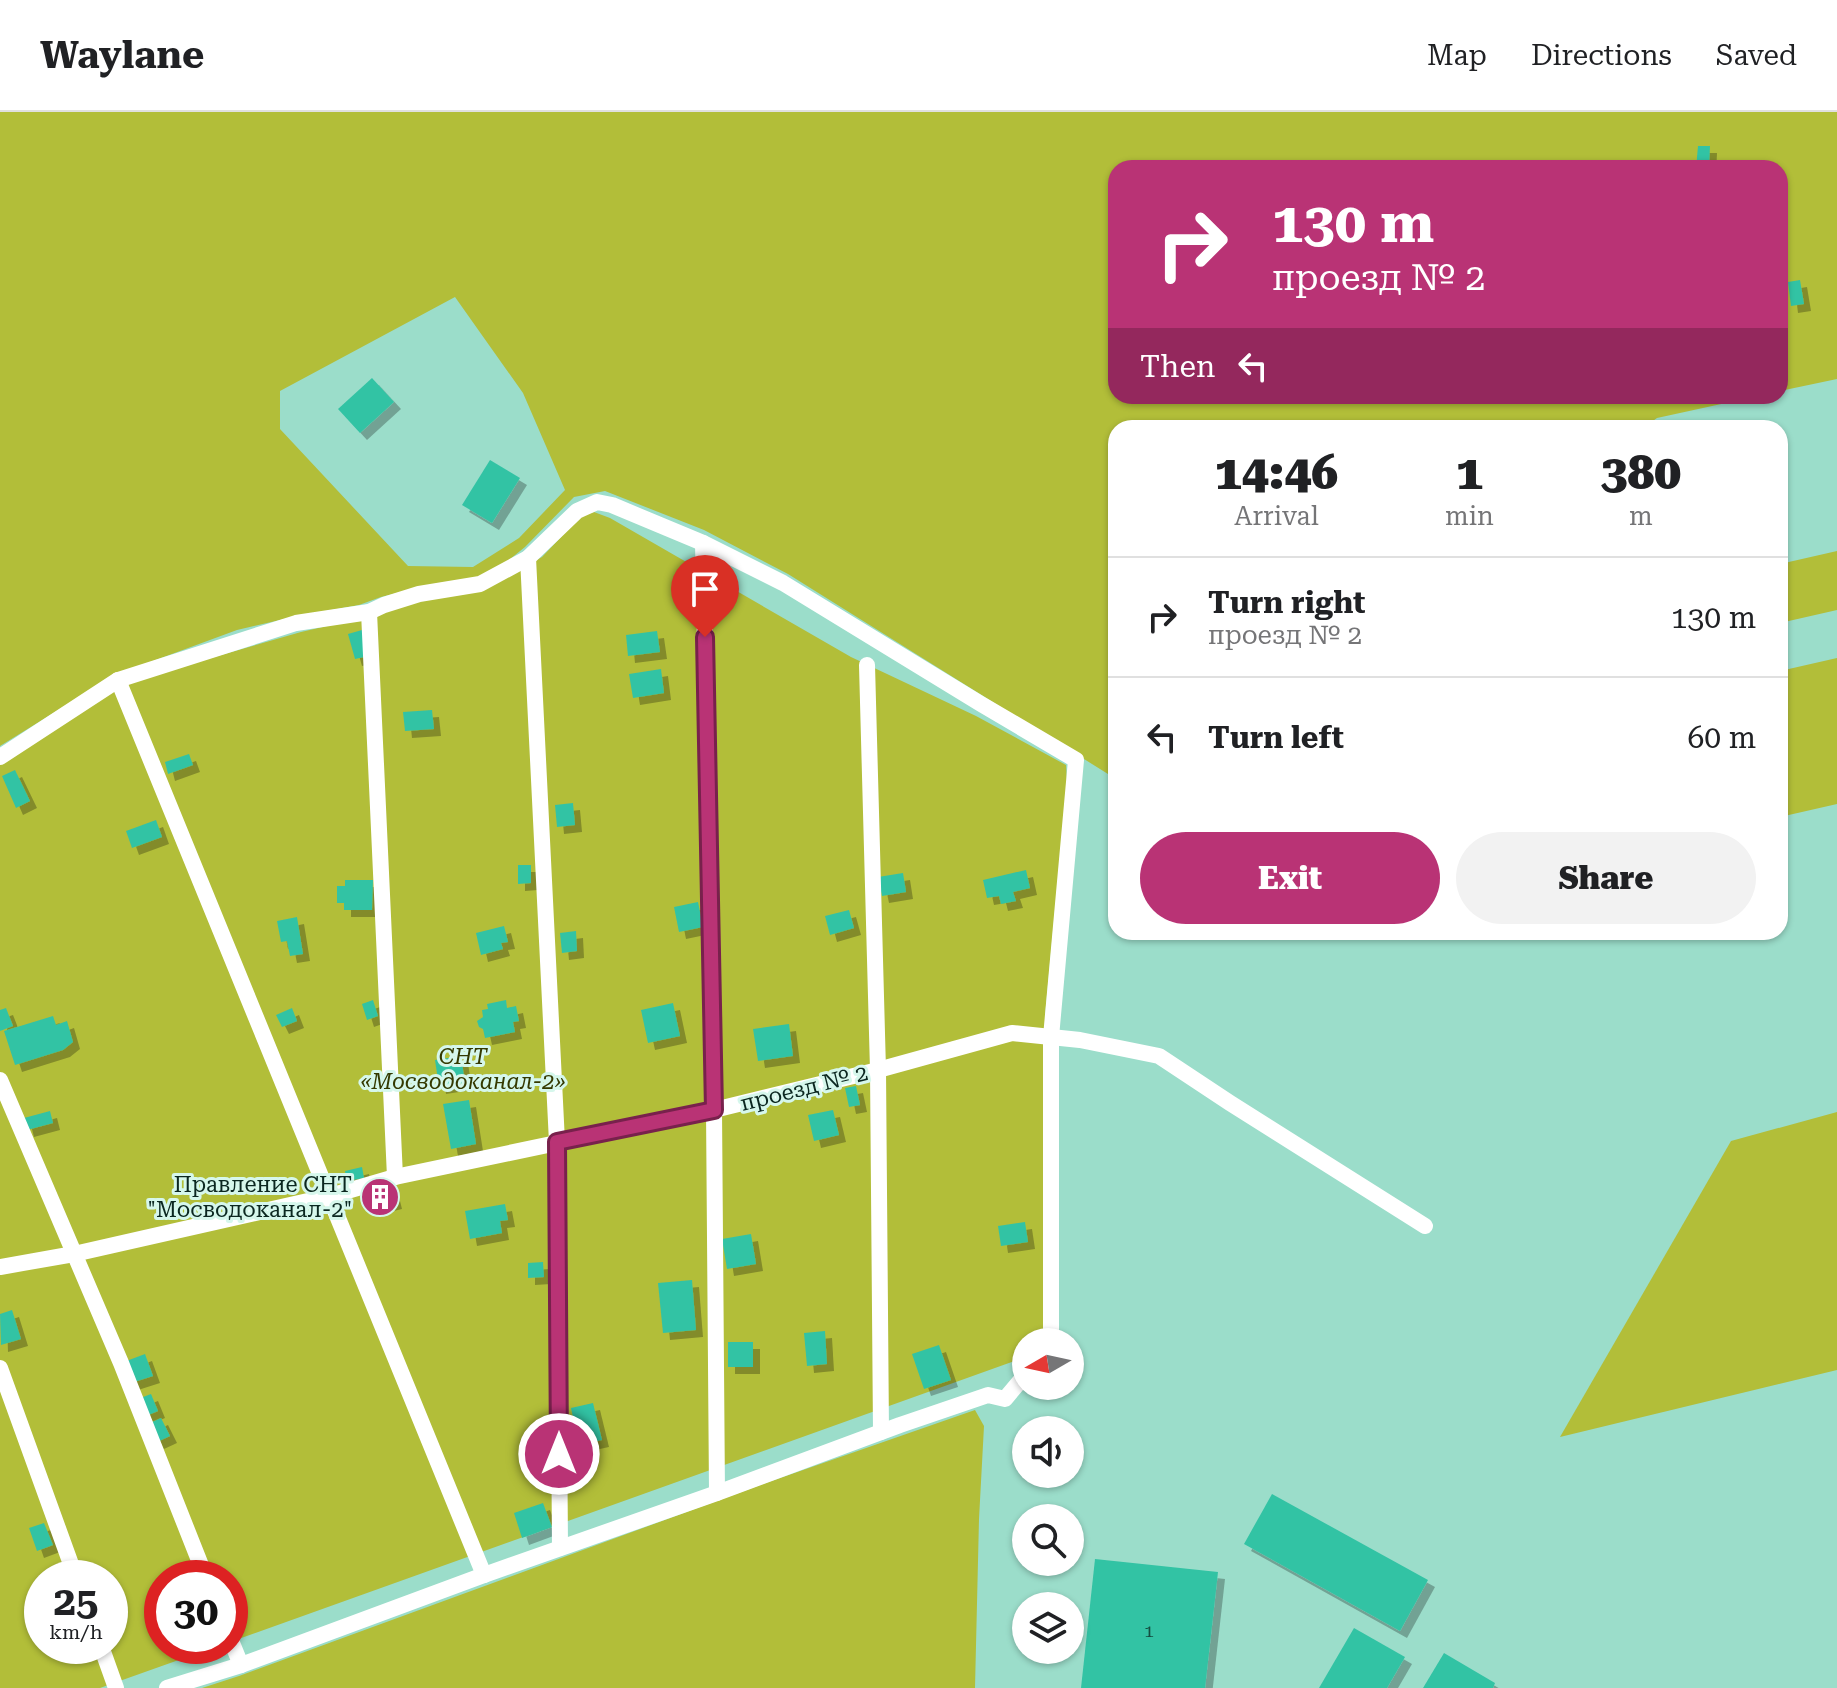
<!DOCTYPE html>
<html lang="en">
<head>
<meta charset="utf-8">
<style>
	body { margin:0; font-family:"Roboto Serif",serif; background:#f2f2f2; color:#202124; height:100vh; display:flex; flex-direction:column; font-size:30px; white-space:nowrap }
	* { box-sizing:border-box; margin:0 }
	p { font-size:26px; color:#757577 }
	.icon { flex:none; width:44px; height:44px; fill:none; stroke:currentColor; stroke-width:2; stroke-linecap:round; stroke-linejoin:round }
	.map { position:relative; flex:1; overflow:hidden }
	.panel { position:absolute; left:1108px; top:308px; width:680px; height:520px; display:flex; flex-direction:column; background:#fff; border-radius:24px; box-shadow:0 2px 6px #0004 }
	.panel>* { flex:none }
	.top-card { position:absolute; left:1108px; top:48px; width:680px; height:244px; border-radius:24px; box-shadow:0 2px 6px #0004; background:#b93375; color:#fff; overflow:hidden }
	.needle { width:52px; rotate:261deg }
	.fabs { position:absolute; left:1012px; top:1216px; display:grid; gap:16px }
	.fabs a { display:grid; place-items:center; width:72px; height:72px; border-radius:50%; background:#fff; box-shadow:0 2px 6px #0004; font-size:40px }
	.speed { position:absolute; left:24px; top:1448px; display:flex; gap:16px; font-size:40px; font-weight:700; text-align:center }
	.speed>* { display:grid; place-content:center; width:104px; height:104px; border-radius:50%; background:#fff; box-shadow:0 2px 6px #0004; line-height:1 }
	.speed small { font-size:20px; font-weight:400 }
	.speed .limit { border:12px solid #d22; background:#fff; color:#111 }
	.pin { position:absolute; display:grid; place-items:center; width:68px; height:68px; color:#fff; margin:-82px -34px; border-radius:50% 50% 50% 0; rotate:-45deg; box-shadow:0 0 8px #0007 }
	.pin .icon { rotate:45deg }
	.me { position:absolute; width:88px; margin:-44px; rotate:0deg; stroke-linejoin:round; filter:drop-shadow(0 0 6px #0008) }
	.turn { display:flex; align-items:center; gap:28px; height:168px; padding:0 32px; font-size:36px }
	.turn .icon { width:104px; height:104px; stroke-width:2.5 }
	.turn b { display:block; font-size:56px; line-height:68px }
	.then { display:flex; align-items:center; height:76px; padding:0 32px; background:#0003; gap:16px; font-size:30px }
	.eta { display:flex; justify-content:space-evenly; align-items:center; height:136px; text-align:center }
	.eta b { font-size:48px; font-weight:800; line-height:56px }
	.primary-button { display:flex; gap:16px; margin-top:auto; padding:16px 32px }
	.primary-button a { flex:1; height:92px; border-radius:48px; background:#b93375; color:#fff; font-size:32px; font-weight:800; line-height:92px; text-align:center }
	.primary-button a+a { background:#f2f2f2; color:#202124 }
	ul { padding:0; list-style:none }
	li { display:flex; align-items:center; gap:24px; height:120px; padding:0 32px; border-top:2px solid #e0e0e0 }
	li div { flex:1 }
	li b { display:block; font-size:30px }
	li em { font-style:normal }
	header { display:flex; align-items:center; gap:48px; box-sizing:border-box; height:112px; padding:0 40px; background:#fff; border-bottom:2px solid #e0e0e0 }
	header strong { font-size:38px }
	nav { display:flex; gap:44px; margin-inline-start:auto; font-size:28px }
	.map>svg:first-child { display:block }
	.green { fill:#b2be39; fill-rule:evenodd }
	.building { fill:#33c3a4; filter:url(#shadow) }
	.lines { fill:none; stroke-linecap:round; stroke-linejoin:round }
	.street { stroke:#fff; stroke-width:16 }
	.route-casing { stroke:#78214c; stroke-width:20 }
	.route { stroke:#b93375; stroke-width:14 }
	.labels { text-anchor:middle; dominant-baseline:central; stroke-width:6; stroke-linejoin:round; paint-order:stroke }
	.number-label { font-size:18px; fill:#154e41 }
	.park-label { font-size:22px; font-style:italic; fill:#343900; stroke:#d6f7ec }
	.street-label { font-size:22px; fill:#0b2720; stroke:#d6f7ec }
	.poi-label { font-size:22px; fill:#0b2720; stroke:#d6f7ec; text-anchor:end }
</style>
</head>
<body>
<header>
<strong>Waylane</strong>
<nav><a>Map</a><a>Directions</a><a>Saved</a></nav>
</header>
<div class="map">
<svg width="1837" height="1576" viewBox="0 0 1837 1576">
	<defs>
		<filter id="shadow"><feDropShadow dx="7" dy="7" stdDeviation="0" flood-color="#0004"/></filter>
	</defs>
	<rect width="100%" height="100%" fill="#9bddca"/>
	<g class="green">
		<path d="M0,0H1837V267L1780,279V56H1116V284H1758L1657,306L1643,316H1116V667L788,462L704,418L605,379L574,385L525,435L504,452L477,466L421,475L381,485L359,493L293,505L237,518L115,563L0,634ZM455,185L523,281L565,378L519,426L473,455L408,454L280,317V279Z"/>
		<path d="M594,400L610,406L851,545L976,604L1066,653L1067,670L1045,904L1044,1224L1040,1230H1026V1245L230,1530V1466H162V1534H218L100,1576H0V652L120,572L301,520L379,502L394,494L484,476L542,445L581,404ZM42,1466H110V1534H42Z"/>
		<path d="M1837,439V498L1780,511V452Z"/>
		<path d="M1837,546V692L1780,705V559Z"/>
		<path d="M1837,1000V1258L1560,1325L1731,1029Z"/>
		<path d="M975,1298L984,1314L979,1407L975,1576H202L239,1564L763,1372Z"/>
	</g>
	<g class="building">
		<path d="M1698,34H1710L1709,56H1696Z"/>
		<path d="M1800,168L1804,192L1791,194L1788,170Z"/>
		<path d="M372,266L394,290L360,321L338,297Z"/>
		<path d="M490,348L520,366L492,411L462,393Z"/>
		<path d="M362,518L369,544L355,547L348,522Z"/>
		<path d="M657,519L660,540L628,544L626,523Z"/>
		<path d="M661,557L664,581L633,586L629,562Z"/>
		<path d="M432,598L434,617L405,619L403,600Z"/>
		<path d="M189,642L193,653L168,662L165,650Z"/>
		<path d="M15,658L30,689L16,696L2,664Z"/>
		<path d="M573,691L575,713L557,715L555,693Z"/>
		<path d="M156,708L162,725L132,736L126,719Z"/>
		<path d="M518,753H531V771L518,772Z"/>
		<path d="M1026,758L1030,776L1013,780L1016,789L1001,792L999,784L987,786L983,768Z"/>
		<path d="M903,761L906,780L882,784L878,765Z"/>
		<path d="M345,768H373L372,798H344V791H337V774H345Z"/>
		<path d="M698,790L703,815L679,820L674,795Z"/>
		<path d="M849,798L854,816L830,823L825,804Z"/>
		<path d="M297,805L303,842L290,844L287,829L281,830L277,809Z"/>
		<path d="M504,814L508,830L501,831L503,837L481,843L476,821Z"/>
		<path d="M576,819L577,839L562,841L560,821Z"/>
		<path d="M373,888L378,904L367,908L362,892Z"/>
		<path d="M506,888L507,896L516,894L519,909L513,910L515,920L485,926L483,917L479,915L477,909L483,905L482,898L488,897L487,892Z"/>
		<path d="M673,891L680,924L648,931L641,898Z"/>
		<path d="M6,896L13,914L0,919V898Z"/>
		<path d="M292,896L297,909L282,915L276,903Z"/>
		<path d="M53,904L56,913L67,909L73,930L63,938L15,953L4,919Z"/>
		<path d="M789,912L793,944L758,949L753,917Z"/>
		<path d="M461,944L465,971L439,975L435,948Z"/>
		<path d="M856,974L860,993L849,995L845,976Z"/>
		<path d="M469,988L476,1032L451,1037L443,992Z"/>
		<path d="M833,998L839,1023L814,1029L808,1003Z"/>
		<path d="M50,999L53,1011L27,1018L24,1006Z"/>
		<path d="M362,1055L364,1066L347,1069L345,1059Z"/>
		<path d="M391,1074L395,1090L370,1096L366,1080Z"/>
		<path d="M505,1092L508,1108L500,1109L502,1121L470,1127L465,1099Z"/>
		<path d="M1025,1110L1028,1130L1001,1134L998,1114Z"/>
		<path d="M751,1122L756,1152L727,1157L722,1127Z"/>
		<path d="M543,1150L544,1165L528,1166V1151Z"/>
		<path d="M692,1168L696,1218L663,1221L658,1171Z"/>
		<path d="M12,1198L21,1227L1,1233L0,1202Z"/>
		<path d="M825,1219L827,1252L807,1254L804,1221Z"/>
		<rect x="728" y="1230" width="25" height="25"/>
		<path d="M939,1233L951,1268L924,1277L912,1242Z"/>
		<path d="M145,1242L153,1264L128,1272L121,1251Z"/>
		<path d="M151,1282L158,1299L146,1304L138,1287Z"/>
		<path d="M593,1291L602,1328L579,1333L571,1296Z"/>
		<path d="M161,1306L170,1324L157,1330L148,1312Z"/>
		<path d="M1272,1382L1428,1468L1400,1519L1244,1432Z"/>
		<path d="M543,1391L552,1415L522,1426L514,1401Z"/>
		<path d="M44,1411L53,1433L37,1439L29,1416Z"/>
		<path d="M1095,1447L1218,1460L1205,1576H1081Z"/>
		<path d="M1354,1516L1405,1545L1387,1576H1319Z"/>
		<path d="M1444,1541L1495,1571L1493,1576H1423Z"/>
	</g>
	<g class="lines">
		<g class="street">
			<path d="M703,431L714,998L717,1381"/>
			<path d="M528,446L557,1030L560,1436"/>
			<path d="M369,500L395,1065"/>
			<path d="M867,553L878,958L881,1320"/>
			<path d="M118,568L484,1463"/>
			<path d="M0,645L118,568L296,511L369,500L384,493L419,482L480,472L528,446L577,399L597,390L612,393L703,431L783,471L981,592L1076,648L1051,925V1230"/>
			<path d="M0,968L121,1251L206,1466"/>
			<path d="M0,1155L74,1142L330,1084L395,1065L714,998L878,958L1012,921L1080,928L1159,944L1230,991L1425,1114"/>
			<path d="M0,1256L76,1466"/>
			<path d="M230,1526L241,1553"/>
			<path d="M101,1534L116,1576"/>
			<path d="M167,1576L241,1553L484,1463L717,1381L900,1313L988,1283L1005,1287L1026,1262"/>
		</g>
	</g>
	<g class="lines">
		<defs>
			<path id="route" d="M559,1342L557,1030L714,998L705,525"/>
		</defs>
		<use href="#route" class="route-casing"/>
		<use href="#route" class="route"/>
	</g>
	<defs>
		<symbol id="building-disc" viewBox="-11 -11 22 22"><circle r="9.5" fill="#b93375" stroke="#d6f7ec"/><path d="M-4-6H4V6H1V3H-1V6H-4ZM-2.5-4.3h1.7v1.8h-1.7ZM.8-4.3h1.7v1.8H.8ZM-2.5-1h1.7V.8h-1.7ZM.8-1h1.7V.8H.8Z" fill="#fff"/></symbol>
	</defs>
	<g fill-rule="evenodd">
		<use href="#building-disc" x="358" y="1063" width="44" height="44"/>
	</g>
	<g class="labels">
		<g class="number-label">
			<text x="1149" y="1518">1</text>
		</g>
		<g class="park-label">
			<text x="463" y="944">СНТ<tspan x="463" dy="25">«Мосводоканал-2»</tspan></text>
		</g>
		<g class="street-label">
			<text transform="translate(804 976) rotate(-14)">проезд № 2</text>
		</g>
		<g class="poi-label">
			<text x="352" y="1072">Правление СНТ<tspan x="352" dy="25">"Мосводоканал-2"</tspan></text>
		</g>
	</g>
</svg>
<div class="fabs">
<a><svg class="needle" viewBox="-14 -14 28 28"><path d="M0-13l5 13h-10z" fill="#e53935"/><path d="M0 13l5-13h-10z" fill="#757577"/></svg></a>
<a><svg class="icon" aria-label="sound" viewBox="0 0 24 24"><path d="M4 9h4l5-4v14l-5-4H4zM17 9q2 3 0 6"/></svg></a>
<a><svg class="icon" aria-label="search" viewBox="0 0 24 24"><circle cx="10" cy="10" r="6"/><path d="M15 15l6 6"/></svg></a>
<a><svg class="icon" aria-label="layers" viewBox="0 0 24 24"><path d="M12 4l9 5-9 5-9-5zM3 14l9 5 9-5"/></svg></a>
</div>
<div class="speed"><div>25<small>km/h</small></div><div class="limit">30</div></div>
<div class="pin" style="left:705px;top:525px;background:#d93025"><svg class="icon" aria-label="arrive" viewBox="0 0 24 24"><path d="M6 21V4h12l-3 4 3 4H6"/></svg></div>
<svg class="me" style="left:559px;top:1342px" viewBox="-20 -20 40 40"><circle r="17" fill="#b93375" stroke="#fff" stroke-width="3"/><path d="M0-11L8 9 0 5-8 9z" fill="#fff"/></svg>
<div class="top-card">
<div class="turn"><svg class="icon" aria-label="right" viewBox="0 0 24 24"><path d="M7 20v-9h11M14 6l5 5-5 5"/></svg><div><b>130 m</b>проезд № 2</div></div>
<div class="then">Then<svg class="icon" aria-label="left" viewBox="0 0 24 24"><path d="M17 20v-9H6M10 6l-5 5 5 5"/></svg></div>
</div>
<section class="panel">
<div class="eta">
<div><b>14:46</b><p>Arrival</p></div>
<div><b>1</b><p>min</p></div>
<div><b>380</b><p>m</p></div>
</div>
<ul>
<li><svg class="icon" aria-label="right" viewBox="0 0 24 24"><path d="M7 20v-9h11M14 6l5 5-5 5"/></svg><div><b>Turn right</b><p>проезд № 2</p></div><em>130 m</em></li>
<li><svg class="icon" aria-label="left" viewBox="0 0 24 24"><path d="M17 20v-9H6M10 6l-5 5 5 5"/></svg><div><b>Turn left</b></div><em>60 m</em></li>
</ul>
<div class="primary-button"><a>Exit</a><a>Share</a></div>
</section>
</div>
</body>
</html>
